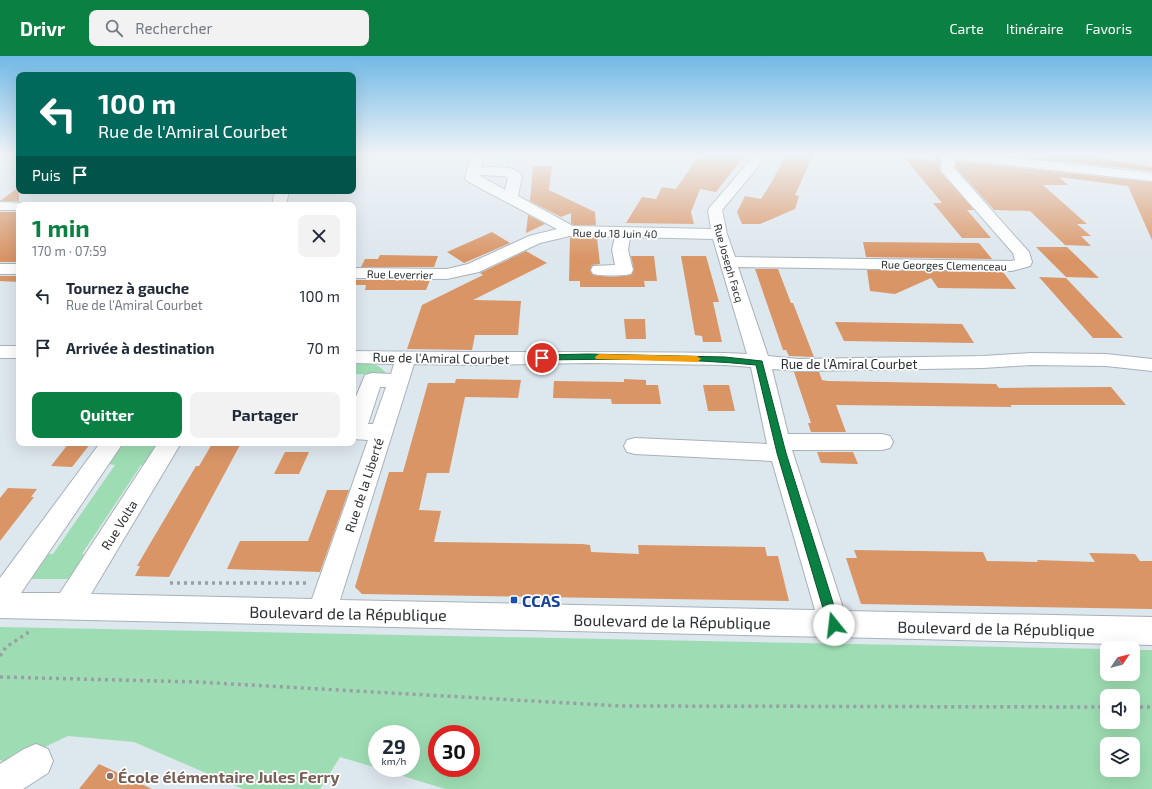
<!DOCTYPE html>
<html lang="fr">
<head>
<meta charset="utf-8">
<style>
	body { margin:0; font-family:"Exo 2",sans-serif; background:#f2f2f3; color:#1f2937; height:100vh; display:flex; flex-direction:column; font-size:15px; white-space:nowrap }
	* { box-sizing:border-box; margin:0 }
	p { font-size:13px; color:#747a83 }
	.icon { flex:none; width:22px; height:22px; fill:none; stroke:currentColor; stroke-width:2; stroke-linecap:round; stroke-linejoin:round }
	.map { position:relative; flex:1; overflow:hidden }
	.sheet { position:absolute; left:16px; top:146px; width:340px; height:244px; display:flex; flex-direction:column; background:#fff; border-radius:8px; box-shadow:0 4px 16px #0002 }
	.sheet>* { flex:none }
	.guide { position:absolute; left:16px; top:16px; width:340px; height:122px; border-radius:8px; box-shadow:0 4px 16px #0002; background:#00695c; color:#fff; overflow:hidden }
	.needle { width:26px; rotate:55deg }
	.fabs { position:absolute; left:1100px; top:585px; display:grid; gap:8px }
	.fabs a { display:grid; place-items:center; width:40px; height:40px; border-radius:8px; background:#fff; box-shadow:0 4px 16px #0002; font-size:20px }
	.speed { position:absolute; left:368px; top:669px; display:flex; gap:8px; font-size:20px; font-weight:700; text-align:center }
	.speed>* { display:grid; place-content:center; width:52px; height:52px; border-radius:50%; background:#fff; box-shadow:0 4px 16px #0002; line-height:1 }
	.speed small { font-size:10px; font-weight:400 }
	.speed .limit { border:6px solid #d22; background:#fff; color:#111 }
	.pin { position:absolute; display:grid; place-items:center; width:34px; height:34px; color:#fff; margin:-17px; border:2px solid #fff; border-radius:50%; box-shadow:0 1px 4px #0007 }
	.me { position:absolute; width:44px; margin:-22px; rotate:344deg; stroke-linejoin:round; filter:drop-shadow(0 0 3px #0008) }
	.turn { display:flex; align-items:center; gap:14px; height:84px; padding:0 16px; font-size:18px }
	.turn .icon { width:52px; height:52px; stroke-width:2.5 }
	.turn b { display:block; font-size:28px; line-height:34px }
	.then { display:flex; align-items:center; height:38px; padding:0 16px; background:#0003; gap:8px; font-size:15px }
	.round { display:grid; place-items:center; flex:none; width:42px; height:42px; border-radius:8px; background:#f2f2f3 }
	.overview { display:flex; align-items:center; justify-content:space-between; height:68px; padding:0 16px }
	h1 { font-size:24px; font-weight:700; line-height:30px; color:#0b8043 }
	.button { display:flex; gap:8px; margin-top:auto; padding:8px 16px }
	.button a { flex:1; height:46px; border-radius:8px; background:#0b8043; color:#fff; font-size:16px; font-weight:700; line-height:46px; text-align:center }
	.button a+a { background:#f2f2f3; color:#1f2937 }
	ul { padding:0; list-style:none }
	li { display:flex; align-items:center; gap:12px; height:52px; padding:0 16px }
	li div { flex:1 }
	li b { display:block; font-size:15px }
	li em { font-style:normal }
	header { display:flex; align-items:center; gap:24px; box-sizing:border-box; height:56px; padding:0 20px; background:#0b8043; color:#fff }
	header strong { font-size:19px }
	nav { display:flex; gap:22px; margin-inline-start:auto; font-size:14px }
	.search { width:280px; height:36px; background:#f2f2f3; display:flex; align-items:center; gap:10px; box-sizing:border-box; padding:0 14px; border-radius:8px; color:#747a83; font-size:15px }
	.map>svg:first-child { display:block }
	.green { fill:#9eddb3; fill-rule:evenodd }
	.building { fill:#d99566 }
	.lines { fill:none; stroke-linecap:round; stroke-linejoin:round }
	.minor-casing { stroke:#a8b1b9; stroke-width:2 }
	.path { stroke:#98a0a5; stroke-width:3.5; stroke-dasharray:3 4; stroke-linecap:butt }
	.minor { fill:#fff; fill-rule:evenodd }
	.route { fill:#0b8043; stroke:#07532c }
	.slow { fill:#f59e0b }
	.transit-dot { fill:#1a4fb4; stroke:#fff; stroke-width:1.5 }
	.education-dot { fill:#8d6e63; stroke:#fff; stroke-width:1.5 }
	.labels { text-anchor:middle; dominant-baseline:central; stroke-width:3.5; stroke-linejoin:round; paint-order:stroke }
	.far-street-label { font-size:11px; fill:#2b2f32; stroke:#fff }
	.street-label { font-size:13px; fill:#2b2f32; stroke:#fff }
	.near-transit-label { font-size:16px; font-weight:bold; fill:#164399; stroke:#fff; text-anchor:start }
	.near-street-label { font-size:16px; fill:#2b2f32; stroke:#fff }
	.near-education-label { font-size:16px; font-weight:bold; fill:#785e54; stroke:#fff; text-anchor:start }
</style>
</head>
<body>
<header>
<strong>Drivr</strong>
<div class="search"><svg class="icon" aria-label="search" viewBox="0 0 24 24"><circle cx="10" cy="10" r="6"/><path d="M15 15l6 6"/></svg>Rechercher</div>
<nav><a>Carte</a><a>Itinéraire</a><a>Favoris</a></nav>
</header>
<div class="map">
<svg width="1152" height="733" viewBox="0 0 1152 733">
	<rect width="100%" height="100%" fill="#dde7ee"/>
	<g class="green">
		<path d="M353,308C367,308 379,305 387,319L353,318Z"/>
		<path d="M122,388L161,389L148,409H141L82,498L90,499L71,523H30L45,498H53L115,409L108,408Z"/>
		<path d="M0,571L1107,593V618H1133V594H1152V733H445L377,712H411V678H377V712L340,701L320,733H243L134,686L68,680L9,708L0,704ZM1107,640H1133V666H1107ZM437,678H471V712H437ZM1107,688H1133V714H1107Z"/>
	</g>
	<g class="building">
		<path d="M699,99H745L716,136L700,133L691,156L694,168L626,167L642,141L656,143L662,131L676,133Z"/>
		<path d="M786,99H813L795,139L799,140L795,153L760,168H742L737,156L745,140L761,143L771,127Z"/>
		<path d="M936,99H940V115L974,154H967L991,182H962L933,147H942L904,101L936,105Z"/>
		<path d="M1002,99H1100V102L1152,111V115Z"/>
		<path d="M956,105L1152,126V184L1128,130L1059,121L1068,129H1043L1087,168H1077L1091,180H1081L1091,190L1065,189L1030,155L994,154L956,112Z"/>
		<path d="M533,110H552L549,134L595,156L596,169H573L571,167V157L561,161L530,145Z"/>
		<path d="M19,131V145H0Z"/>
		<rect x="0" y="156" width="19" height="50"/>
		<path d="M528,159L545,168L526,177Z"/>
		<path d="M492,176L510,187L464,207L447,196Z"/>
		<path d="M570,182H597L600,208L592,209L590,215L593,219L612,221L631,219L634,214L631,200H654L657,225H644L645,231H580V225H569Z"/>
		<path d="M863,186L979,187L992,203L866,201Z"/>
		<path d="M1036,191H1067L1099,222L1066,221Z"/>
		<path d="M526,195L547,207L473,244L521,245L518,279H475L472,294L407,293L422,249L483,219L480,217Z"/>
		<path d="M380,199L438,200L434,211H361L365,203H378Z"/>
		<path d="M681,200H706L719,246H713L722,286H703L702,280L695,279Z"/>
		<path d="M755,213H778L791,247H793L814,301L789,300L786,294H783Z"/>
		<path d="M867,214L1003,216L1016,233L938,232L931,222L895,238L870,235Z"/>
		<path d="M0,220H19V226L0,225Z"/>
		<path d="M1039,221L1066,222L1123,282H1093Z"/>
		<path d="M355,224H430L426,234H365L366,229H353Z"/>
		<path d="M624,263H645L646,283H626Z"/>
		<path d="M835,266L962,268L974,287L844,285Z"/>
		<path d="M794,316H819L822,324L827,325L996,328L999,332L1111,331L1126,349H1010L1012,351L836,349L846,376H811L808,367H811Z"/>
		<path d="M456,323L521,324L518,342L465,341L449,417H427L419,454L441,455L434,486L582,488L590,489L591,496L639,498L638,489L765,491L767,500H778L789,545L362,538L355,531L389,416H403L428,327H455Z"/>
		<path d="M624,323L646,324V329H658L661,348H612L611,343L553,342L554,325L624,326Z"/>
		<path d="M703,329H729L735,355H708Z"/>
		<path d="M69,387H91L72,411L51,410Z"/>
		<path d="M212,388L240,389L169,521L135,520L140,510H137L148,491L196,410H199Z"/>
		<path d="M285,396H309L299,418H274Z"/>
		<path d="M817,396H853L858,408L821,407Z"/>
		<path d="M8,432L37,433L31,441H34L0,485V442Z"/>
		<path d="M327,434H349L320,516L227,513L240,485H308Z"/>
		<path d="M854,494L983,496L987,505L1038,506L1037,504L1095,506L1089,497L1135,498L1140,505H1152V553L861,548L846,502H857Z"/>
		<path d="M99,708L152,733H79Z"/>
	</g>
	<g class="lines">
		<defs>
			<g id="minor">
				<path d="M471,99H483L481,111C493,112 514,108 522,120L518,140L573,170L711,173L708,154L710,151L755,99H768L722,154L727,178L735,201L1011,205L1015,204L1013,197L943,117L941,114L942,99H989L1152,117V125L954,103L955,113L1029,196L1032,206L1030,210L1012,215L738,211L768,300L799,303L983,300L1031,297L1106,298L1152,303V315L1106,310L1031,309L983,312L799,315L772,313L788,378H882L890,380L893,386L890,392L882,394H792L844,555L1152,561V589L837,581L834,582L831,581L0,562V522L100,387H123L21,537H60L158,387H181L91,538L312,543L368,384L353,383V348L365,319L372,317L391,318L394,308L353,307V295C477,297 601,295 725,297L747,298L713,183L630,181L628,194L633,214L631,218C620,220 604,220 593,218L591,214L593,210L615,209L612,194L615,181L570,180L540,187L479,216L447,223L353,222V212L447,213L468,208L529,180L557,173L467,125L465,122ZM479,119L504,120L508,122L505,134ZM588,307L725,309L751,311L767,388L635,382L627,384L624,390L627,396L635,398L772,405L815,554L340,544L414,308L482,309ZM380,331H386L373,368H368Z"/>
				<path d="M275,135H289L286,149H272Z"/>
				<path d="M0,146L24,147L26,149H19V154H0Z"/>
				<rect x="0" y="208" width="19" height="10"/>
				<rect x="0" y="290" width="19" height="12"/>
				<path d="M36,688L48,693L53,705L48,717L23,733H0V708L24,693Z"/>
			</g>
		</defs>
		<use href="#minor" class="minor-casing"/>
		<g class="path">
			<path d="M170,527H307"/>
			<path d="M0,600L6,591L32,574"/>
			<path d="M0,621L197,626L621,650L1107,651"/>
			<path d="M1133,651H1152"/>
		</g>
		<use href="#minor" class="minor"/>
	</g>
	<linearGradient id="sky" x2="0" y2="1"><stop stop-color="#71b9e6"/><stop offset="0.49" stop-color="#f0f4f7"/><stop offset="1" stop-color="#f0f4f7" stop-opacity="0"/></linearGradient>
	<rect width="1152" height="202" fill="url(#sky)"/>
	<path class="route" d="M588,298L725,301L762,305L786,397L840,569L838,573L834,574L830,573L828,569L777,397L756,309C686,302 613,303 542,304L538,302L542,299Z"/>
	<path class="slow" d="M599,298L697,300L701,303L697,306L596,303L595,301Z"/>
	<rect class="transit-dot" x="510" y="540" width="8" height="8" rx="2"/>
	<circle class="education-dot" cx="110" cy="720" r="4"/>
	<g class="labels">
		<g class="far-street-label">
			<text transform="translate(615 177) rotate(1)">Rue du 18 Juin 40</text>
			<text transform="translate(729 207) rotate(74)">Rue Joseph Facq</text>
			<text transform="translate(944 209) rotate(1)">Rue Georges Clemenceau</text>
			<text transform="translate(400 218) rotate(1)">Rue Leverrier</text>
		</g>
		<g class="street-label">
			<text transform="translate(441 302) rotate(1)">Rue de l'Amiral Courbet</text>
			<text x="849" y="308">Rue de l'Amiral Courbet</text>
			<text transform="translate(364 429) rotate(-72)">Rue de la Liberté</text>
			<text transform="translate(119 469) rotate(-58)">Rue Volta</text>
		</g>
		<g class="near-transit-label">
			<text x="522" y="544">CCAS</text>
		</g>
		<g class="near-street-label">
			<text transform="translate(348 557) rotate(1)">Boulevard de la République</text>
			<text transform="translate(672 565) rotate(1)">Boulevard de la République</text>
			<text transform="translate(996 572) rotate(1)">Boulevard de la République</text>
		</g>
		<g class="near-education-label">
			<text x="118" y="720">École élémentaire Jules Ferry</text>
		</g>
	</g>
</svg>
<div class="fabs">
<a><svg class="needle" viewBox="-14 -14 28 28"><path d="M0-13l5 13h-10z" fill="#e53935"/><path d="M0 13l5-13h-10z" fill="#747a83"/></svg></a>
<a><svg class="icon" aria-label="sound" viewBox="0 0 24 24"><path d="M4 9h4l5-4v14l-5-4H4zM17 9q2 3 0 6"/></svg></a>
<a><svg class="icon" aria-label="layers" viewBox="0 0 24 24"><path d="M12 4l9 5-9 5-9-5zM3 14l9 5 9-5"/></svg></a>
</div>
<div class="speed"><div>29<small>km/h</small></div><div class="limit">30</div></div>
<div class="pin" style="left:542px;top:302px;background:#d93025"><svg class="icon" aria-label="arrive" viewBox="0 0 24 24"><path d="M6 21V4h12l-3 4 3 4H6"/></svg></div>
<svg class="me" style="left:834px;top:569px" viewBox="-20 -20 40 40"><circle r="19" fill="#fff"/><path d="M0-13L10 11 0 6-10 11z" fill="#0b8043"/></svg>
<div class="guide">
<div class="turn"><svg class="icon" aria-label="left" viewBox="0 0 24 24"><path d="M17 20v-9H6M10 6l-5 5 5 5"/></svg><div><b>100 m</b>Rue de l'Amiral Courbet</div></div>
<div class="then">Puis<svg class="icon" aria-label="arrive" viewBox="0 0 24 24"><path d="M6 21V4h12l-3 4 3 4H6"/></svg></div>
</div>
<section class="sheet">
<div class="overview"><div><h1>1 min</h1><p>170 m · 07:59</p></div><a class="round"><svg class="icon" aria-label="close" viewBox="0 0 24 24"><path d="M6 6l12 12M18 6L6 18"/></svg></a></div>
<ul>
<li><svg class="icon" aria-label="left" viewBox="0 0 24 24"><path d="M17 20v-9H6M10 6l-5 5 5 5"/></svg><div><b>Tournez à gauche</b><p>Rue de l'Amiral Courbet</p></div><em>100 m</em></li>
<li><svg class="icon" aria-label="arrive" viewBox="0 0 24 24"><path d="M6 21V4h12l-3 4 3 4H6"/></svg><div><b>Arrivée à destination</b></div><em>70 m</em></li>
</ul>
<div class="button"><a>Quitter</a><a>Partager</a></div>
</section>
</div>
</body>
</html>
